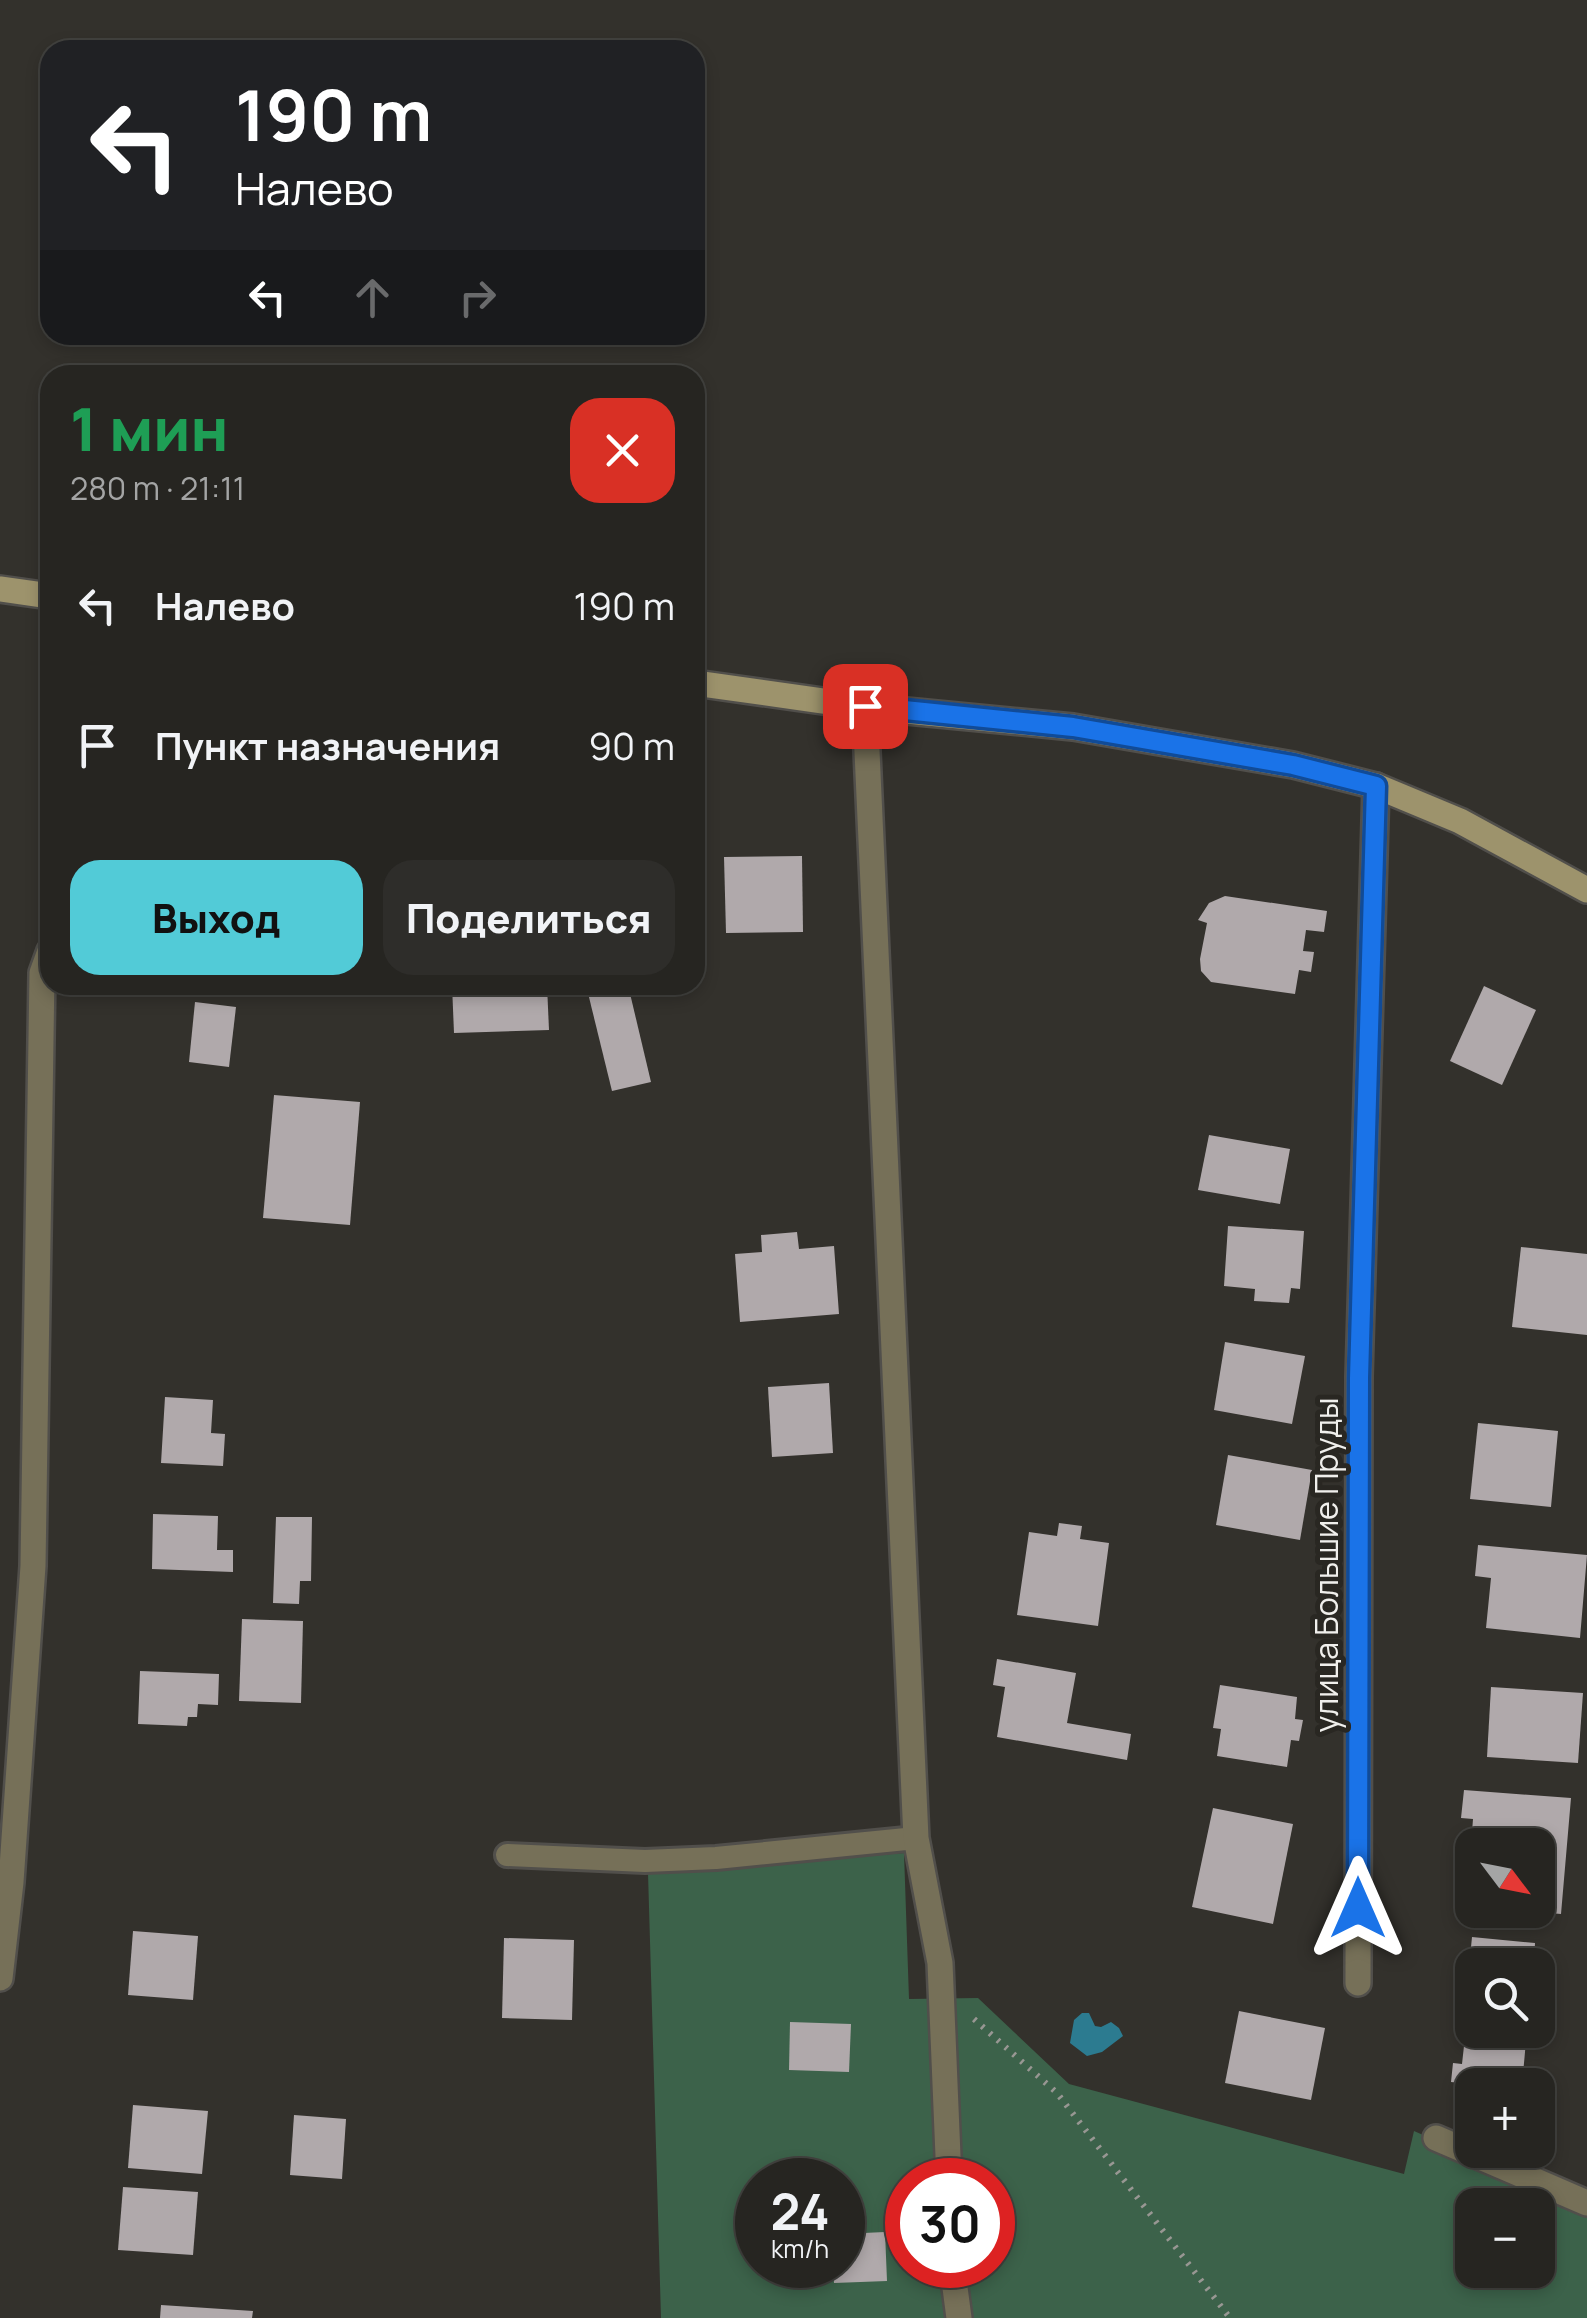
<!DOCTYPE html>
<html lang="ru">
<head>
<meta charset="utf-8">
<style>
	body { margin:0; font-family:Manrope,sans-serif; background:#2e2d2a; color:#f1f3f6; height:100vh; display:flex; flex-direction:column; font-size:38px; white-space:nowrap }
	* { box-sizing:border-box; margin:0 }
	p { font-size:32px; color:#a4a5a5 }
	.icon { flex:none; width:55px; height:55px; fill:none; stroke:currentColor; stroke-width:2; stroke-linecap:round; stroke-linejoin:round }
	.map { position:relative; flex:1; overflow:hidden }
	.side { position:absolute; left:40px; top:365px; width:665px; height:630px; display:flex; flex-direction:column; background:#262521; border-radius:30px; box-shadow:0 5px 15px #0003,0 0 0 2px #42423f }
	.side>* { flex:none }
	.banner { position:absolute; left:40px; top:40px; width:665px; height:305px; border-radius:30px; box-shadow:0 5px 15px #0003,0 0 0 2px #42423f; background:#202124; color:#fff; overflow:hidden }
	.needle { width:65px; rotate:122deg }
	.buttons { position:absolute; left:1455px; top:1828px; display:grid; gap:20px }
	.buttons a { display:grid; place-items:center; width:100px; height:100px; border-radius:20px; background:#262521; box-shadow:0 5px 15px #0003,0 0 0 2px #42423f; font-size:50px }
	.speed { position:absolute; left:735px; top:2158px; display:flex; gap:20px; font-size:50px; font-weight:700; text-align:center }
	.speed>* { display:grid; place-content:center; width:130px; height:130px; border-radius:50%; background:#262521; box-shadow:0 5px 15px #0003,0 0 0 2px #42423f; line-height:1 }
	.speed small { font-size:25px; font-weight:400 }
	.speed .limit { border:15px solid #d22; background:#fff; color:#111 }
	.pin { position:absolute; display:grid; place-items:center; width:85px; height:85px; color:#fff; margin:-42px; border-radius:20px; box-shadow:0 5px 15px #0006 }
	.me { position:absolute; width:110px; margin:-55px; rotate:0deg; stroke-linejoin:round; filter:drop-shadow(0 0 8px #0008) }
	.turn { display:flex; align-items:center; gap:35px; height:210px; padding:0 30px; font-size:45px }
	.turn .icon { width:130px; height:130px; stroke-width:2.5 }
	.turn b { display:block; font-size:70px; line-height:85px }
	.lanes { display:flex; align-items:center; height:95px; padding:0 30px; background:#0003; justify-content:center; gap:50px; direction:ltr }
	.lanes .off { opacity:.35 }
	.round { display:grid; place-items:center; flex:none; width:105px; height:105px; border-radius:30px; background:#2e2d2a }
	.headline { display:flex; align-items:center; justify-content:space-between; height:170px; padding:0 30px }
	h1 { font-size:60px; font-weight:800; line-height:75px; color:#1e9e55 }
	.action { display:flex; gap:20px; margin-top:auto; padding:20px 30px }
	.action a { flex:1; height:115px; border-radius:30px; background:#52cbd7; color:#111; font-size:40px; font-weight:800; line-height:115px; text-align:center }
	.action a+a { background:#2e2d2a; color:#f1f3f6 }
	ul { padding:0; list-style:none }
	li { display:flex; align-items:center; gap:30px; height:140px; padding:0 30px }
	li div { flex:1 }
	li b { display:block; font-size:38px }
	li em { font-style:normal }
	.map>svg:first-child { display:block }
	.green { fill:#3c624a; fill-rule:evenodd }
	.water { fill:#2c7b90 }
	.building { fill:#b0a9ab }
	.lines { fill:none; stroke-linecap:round; stroke-linejoin:round }
	.lane-casing { stroke:#514f4b; stroke-width:28 }
	.street-casing { stroke:#514f4b; stroke-width:30 }
	.secondary-casing { stroke:#514f4b; stroke-width:30 }
	.path { stroke:#989793; stroke-width:6; stroke-dasharray:2.5 8; stroke-linecap:butt }
	.lane { stroke:#767058; stroke-width:22 }
	.street { stroke:#767058; stroke-width:25 }
	.secondary { stroke:#9d936c; stroke-width:25 }
	.route-casing { stroke:#114b97; stroke-width:25 }
	.route { stroke:#1a73e8; stroke-width:18 }
	.labels { text-anchor:middle; dominant-baseline:central; stroke-width:10; stroke-linejoin:round; paint-order:stroke }
	.street-label { font-size:32px; fill:#f0efec; stroke:#292722 }
</style>
</head>
<body>
<div class="map">
<svg width="1587" height="2318" viewBox="0 0 1587 2318">
	<rect width="100%" height="100%" fill="#33312c"/>
	<path class="green" d="M904,1853L909,1999L978,1998L1069,2084L1404,2174L1414,2131L1587,2207V2318H661L648,1873ZM758,2180H842V2265H758ZM908,2180H992V2265H908ZM1472,2205H1538V2270H1472Z"/>
	<path class="water" d="M1082,2013H1089L1095,2026L1101,2027L1111,2022L1119,2028L1123,2036L1102,2052L1087,2056L1070,2043L1074,2020Z"/>
	<g class="building">
		<path d="M802,856L803,932L726,933L724,857Z"/>
		<path d="M1225,896L1327,911L1324,932L1306,930L1303,951L1314,952L1311,972L1299,970L1295,994L1211,982L1201,971L1200,959L1207,923L1198,920L1209,903Z"/>
		<path d="M452,985H547L549,1030L454,1033Z"/>
		<path d="M586,985H628L651,1082L612,1091Z"/>
		<path d="M1484,986L1536,1010L1502,1085L1450,1061Z"/>
		<path d="M195,1002L236,1007L229,1067L189,1062Z"/>
		<path d="M274,1095L360,1102L350,1225L263,1218Z"/>
		<path d="M1209,1135L1290,1149L1280,1204L1198,1190Z"/>
		<path d="M1228,1226L1304,1231L1300,1289L1291,1288L1289,1303L1254,1301L1255,1289L1224,1286Z"/>
		<path d="M797,1232L799,1249L834,1246L839,1314L740,1322L735,1254L762,1252L761,1235Z"/>
		<path d="M1521,1247L1587,1254V1335L1512,1327Z"/>
		<path d="M1225,1342L1305,1356L1292,1424L1214,1410Z"/>
		<path d="M829,1383L833,1453L772,1457L768,1387Z"/>
		<path d="M165,1397L213,1400L211,1433L225,1434L223,1466L161,1463Z"/>
		<path d="M1478,1423L1558,1431L1551,1507L1470,1499Z"/>
		<path d="M1228,1455L1312,1470L1300,1540L1216,1525Z"/>
		<path d="M153,1514L218,1516L217,1550H233V1572L152,1569Z"/>
		<path d="M276,1517H312L311,1581H300L299,1604L273,1603Z"/>
		<path d="M1059,1523L1082,1526L1080,1539L1109,1543L1098,1626L1017,1615L1029,1532L1057,1536Z"/>
		<path d="M1478,1545L1587,1555L1580,1638L1486,1628L1491,1578L1475,1576Z"/>
		<path d="M242,1619L303,1621L301,1703L239,1701Z"/>
		<path d="M997,1659L1076,1673L1067,1723L1131,1734L1127,1760L997,1737L1005,1687L993,1685Z"/>
		<path d="M140,1671L219,1674L218,1705L198,1704L197,1717H188L187,1726L138,1724Z"/>
		<path d="M1220,1685L1297,1697L1295,1719L1303,1720L1299,1741L1291,1740L1287,1767L1217,1756L1221,1729L1213,1728Z"/>
		<path d="M1491,1687L1583,1693L1578,1763L1487,1757Z"/>
		<path d="M1464,1790L1571,1798L1561,1914L1538,1912V1845H1471L1473,1819L1461,1818Z"/>
		<path d="M1213,1808L1293,1824L1273,1924L1192,1907Z"/>
		<path d="M1470,1864L1472,1865V1907L1466,1906Z"/>
		<path d="M133,1931L198,1936L193,2000L128,1995Z"/>
		<path d="M1472,1937L1535,1943L1534,1965H1472V2008H1465Z"/>
		<path d="M504,1938L574,1940L572,2020L502,2018Z"/>
		<path d="M1239,2011L1325,2028L1311,2100L1225,2083Z"/>
		<path d="M1467,2019L1472,2020V2030H1527L1522,2085H1472V2105L1458,2104L1460,2083L1451,2082L1453,2063L1462,2064Z"/>
		<path d="M790,2022L851,2024L849,2072L789,2070Z"/>
		<path d="M133,2105L208,2111L202,2174L128,2168Z"/>
		<path d="M294,2115L346,2119L342,2179L290,2175Z"/>
		<path d="M123,2187L198,2192L193,2255L118,2250Z"/>
		<path d="M885,2232L887,2281L834,2283L833,2265H842V2234Z"/>
		<path d="M161,2305L253,2311L252,2318H160Z"/>
	</g>
	<g class="lines">
		<defs>
			<path id="lane" d="M507,1855L645,1861L716,1858L916,1838"/>
			<g id="street">
				<path d="M865,707L916,1838L940,1963L949,2180"/>
				<path d="M0,1978L11,1882L33,1566L42,973L50,951"/>
				<path d="M1358,1983L1359,1377L1376,786"/>
				<path d="M1436,2138L1587,2203"/>
				<path d="M952,2265L959,2318"/>
			</g>
			<g id="secondary">
				<path d="M0,589L50,596"/>
				<path d="M695,683L865,707L1073,727L1293,765L1376,786L1460,821L1587,890"/>
			</g>
		</defs>
		<use href="#lane" class="lane-casing"/>
		<use href="#street" class="street-casing"/>
		<use href="#secondary" class="secondary-casing"/>
		<path class="path" d="M974,2019L1057,2093L1230,2318"/>
		<use href="#lane" class="lane"/>
		<use href="#street" class="street"/>
		<use href="#secondary" class="secondary"/>
	</g>
	<g class="lines">
		<defs>
			<path id="route" d="M865,706L1073,727L1293,765L1376,786L1359,1378L1358,1908"/>
		</defs>
		<use href="#route" class="route-casing"/>
		<use href="#route" class="route"/>
	</g>
	<g class="labels">
		<g class="street-label">
			<text transform="translate(1326 1565) rotate(-90)">улица Большие Пруды</text>
		</g>
	</g>
</svg>
<div class="buttons">
<a><svg class="needle" viewBox="-14 -14 28 28"><path d="M0-13l5 13h-10z" fill="#e53935"/><path d="M0 13l5-13h-10z" fill="#a4a5a5"/></svg></a>
<a><svg class="icon" aria-label="search" viewBox="0 0 24 24"><circle cx="10" cy="10" r="6"/><path d="M15 15l6 6"/></svg></a>
<a>+</a>
<a>−</a>
</div>
<div class="speed"><div>24<small>km/h</small></div><div class="limit">30</div></div>
<div class="pin" style="left:865px;top:706px;background:#d93025"><svg class="icon" aria-label="arrive" viewBox="0 0 24 24"><path d="M6 21V4h12l-3 4 3 4H6"/></svg></div>
<svg class="me" style="left:1358px;top:1908px" viewBox="-20 -20 40 40"><path d="M0-17L14 15 0 8-14 15z" fill="#1a73e8" stroke="#fff" stroke-width="4"/></svg>
<div class="banner">
<div class="turn"><svg class="icon" aria-label="left" viewBox="0 0 24 24"><path d="M17 20v-9H6M10 6l-5 5 5 5"/></svg><div><b>190 m</b>Налево</div></div>
<div class="lanes"><svg class="icon" aria-label="left" viewBox="0 0 24 24"><path d="M17 20v-9H6M10 6l-5 5 5 5"/></svg><svg class="icon off" aria-label="ahead" viewBox="0 0 24 24"><path d="M12 20V5M6 11l6-6 6 6"/></svg><svg class="icon off" aria-label="right" viewBox="0 0 24 24"><path d="M7 20v-9h11M14 6l5 5-5 5"/></svg></div>
</div>
<section class="side">
<div class="headline"><div><h1>1 мин</h1><p>280 m · 21:11</p></div><a class="round" style="background:#d93025;color:#fff"><svg class="icon" aria-label="close" viewBox="0 0 24 24"><path d="M6 6l12 12M18 6L6 18"/></svg></a></div>
<ul>
<li><svg class="icon" aria-label="left" viewBox="0 0 24 24"><path d="M17 20v-9H6M10 6l-5 5 5 5"/></svg><div><b>Налево</b></div><em>190 m</em></li>
<li><svg class="icon" aria-label="arrive" viewBox="0 0 24 24"><path d="M6 21V4h12l-3 4 3 4H6"/></svg><div><b>Пункт назначения</b></div><em>90 m</em></li>
</ul>
<div class="action"><a>Выход</a><a>Поделиться</a></div>
</section>
</div>
</body>
</html>
